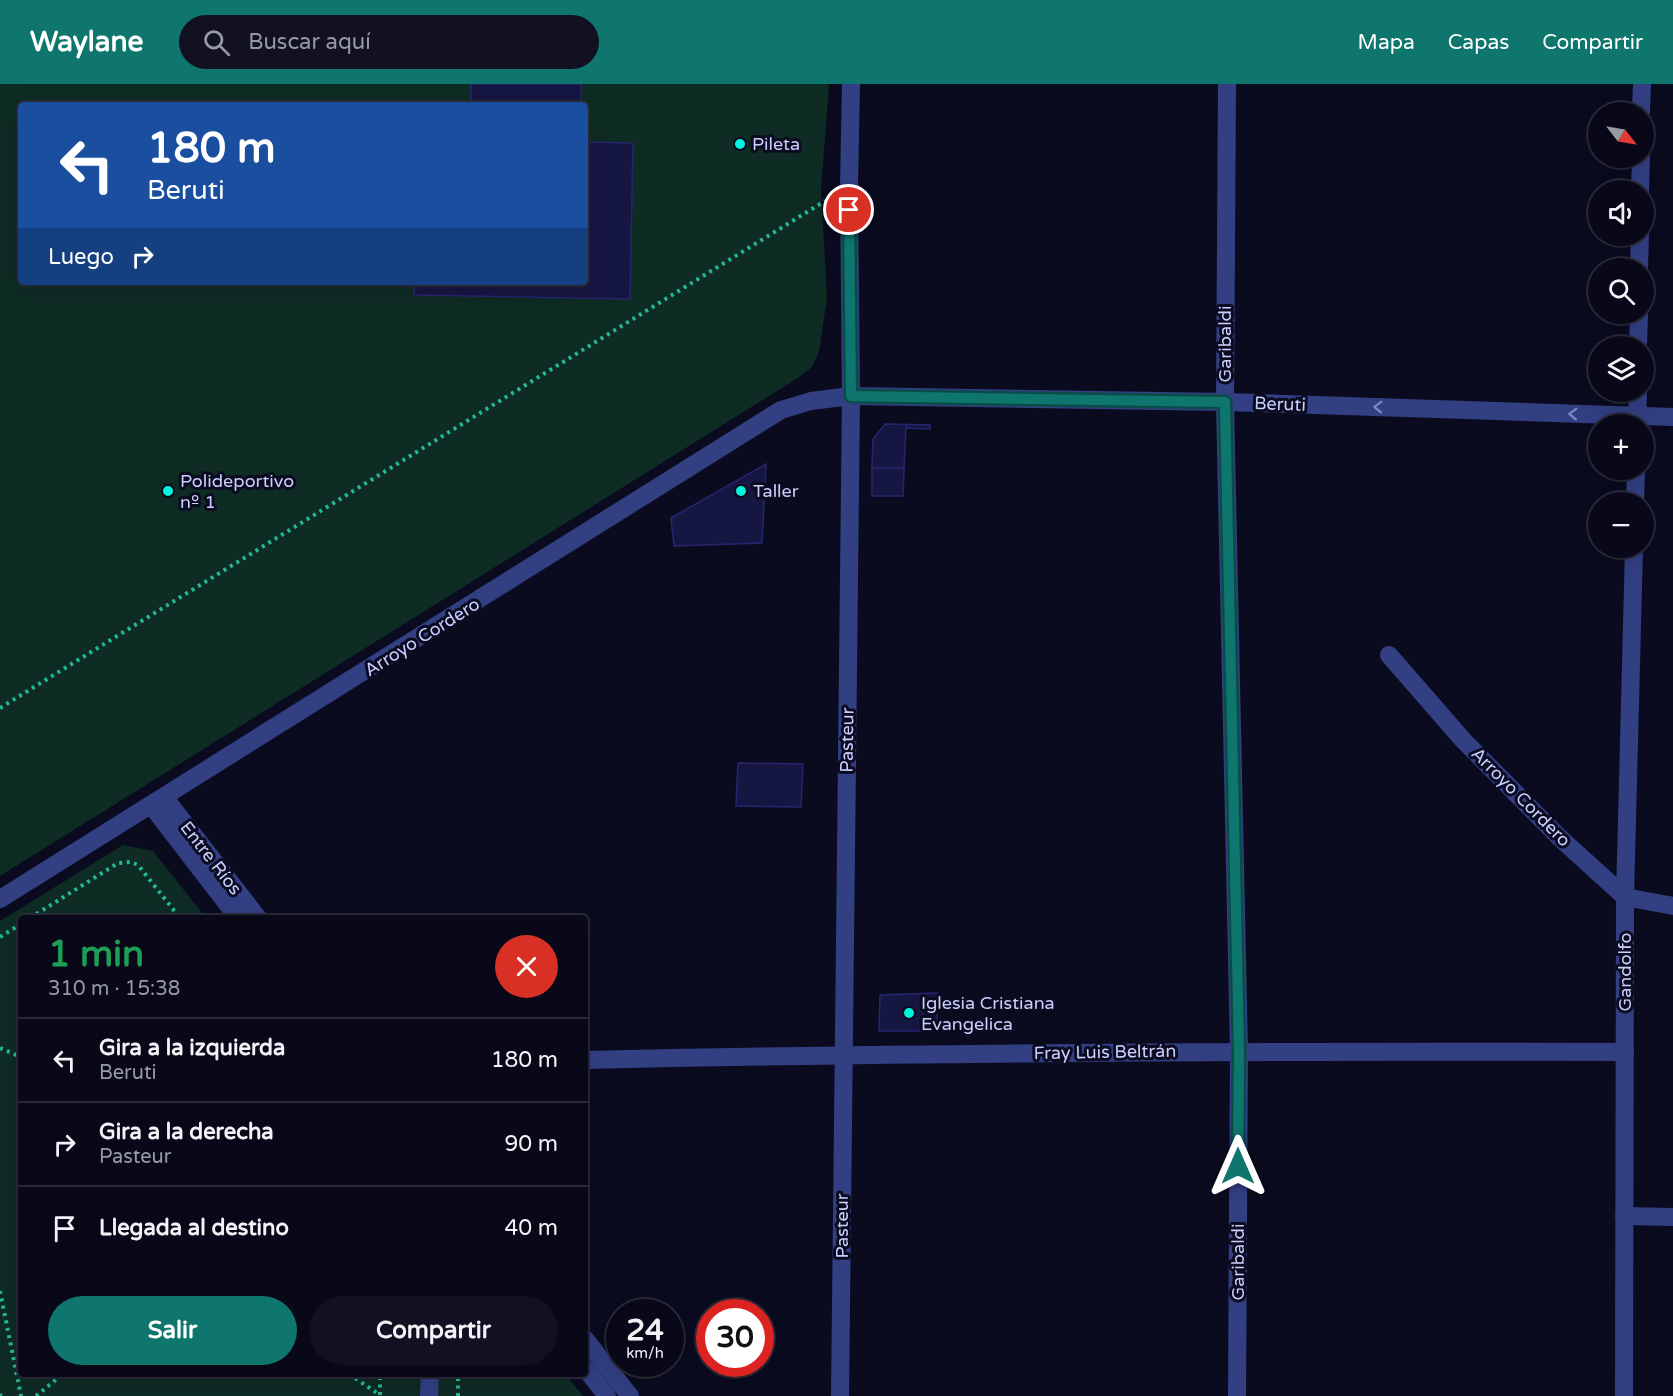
<!DOCTYPE html>
<html lang="es">
<head>
<meta charset="utf-8">
<style>
	body { margin:0; font-family:"Varela Round",sans-serif; background:#111121; color:#f1f3f6; height:100vh; display:flex; flex-direction:column; font-size:22px; white-space:nowrap }
	* { box-sizing:border-box; margin:0 }
	p { font-size:20px; color:#989aa2 }
	.icon { flex:none; width:33px; height:33px; fill:none; stroke:currentColor; stroke-width:2; stroke-linecap:round; stroke-linejoin:round }
	.map { position:relative; flex:1; overflow:hidden }
	.panel { position:absolute; left:18px; top:831px; width:570px; height:462px; display:flex; flex-direction:column; background:#080818; border-radius:6px; box-shadow:0 6px 24px #0002,0 0 0 2px #292937 }
	.panel>* { flex:none }
	.banner { position:absolute; left:18px; top:18px; width:570px; height:183px; border-radius:6px; box-shadow:0 6px 24px #0002,0 0 0 2px #292937; background:#1a4fa0; color:#fff; overflow:hidden }
	.needle { width:39px; rotate:121deg }
	.fabs { position:absolute; left:1588px; top:18px; display:grid; gap:12px }
	.fabs a { display:grid; place-items:center; width:66px; height:66px; border-radius:50%; background:#080818; box-shadow:0 6px 24px #0002,0 0 0 2px #292937; font-size:30px }
	.speed { position:absolute; left:606px; top:1215px; display:flex; gap:12px; font-size:30px; font-weight:700; text-align:center }
	.speed>* { display:grid; place-content:center; width:78px; height:78px; border-radius:50%; background:#080818; box-shadow:0 6px 24px #0002,0 0 0 2px #292937; line-height:1 }
	.speed small { font-size:15px; font-weight:400 }
	.speed .limit { border:9px solid #d22; background:#fff; color:#111 }
	.pin { position:absolute; display:grid; place-items:center; width:51px; height:51px; color:#fff; margin:-26px; border:3px solid #fff; border-radius:50%; box-shadow:0 2px 6px #0007 }
	.me { position:absolute; width:66px; margin:-33px; rotate:0deg; stroke-linejoin:round; filter:drop-shadow(0 0 4px #0008) }
	.turn { display:flex; align-items:center; gap:21px; height:126px; padding:0 30px; font-size:27px }
	.turn .icon { width:78px; height:78px; stroke-width:2.5 }
	.turn b { display:block; font-size:42px; line-height:51px }
	.then { display:flex; align-items:center; height:57px; padding:0 30px; background:#0003; gap:12px; font-size:22px }
	.round { display:grid; place-items:center; flex:none; width:63px; height:63px; border-radius:32px; background:#111121 }
	.summary { display:flex; align-items:center; justify-content:space-between; height:102px; padding:0 30px }
	h1 { font-size:36px; font-weight:700; line-height:45px; color:#1e9e55 }
	.primary-button { display:flex; gap:12px; margin-top:auto; padding:12px 30px }
	.primary-button a { flex:1; height:69px; border-radius:36px; background:#0f766e; color:#fff; font-size:24px; font-weight:700; line-height:69px; text-align:center }
	.primary-button a+a { background:#111121; color:#f1f3f6 }
	ul { padding:0; list-style:none }
	li { display:flex; align-items:center; gap:18px; height:84px; padding:0 30px; border-top:2px solid #292937 }
	li div { flex:1 }
	li b { display:block; font-size:22px }
	li em { font-style:normal }
	header { display:flex; align-items:center; gap:36px; box-sizing:border-box; height:84px; padding:0 30px; background:#0f766e; color:#fff }
	header strong { font-size:28px }
	nav { display:flex; gap:33px; margin-inline-start:auto; font-size:21px }
	.search { width:420px; height:54px; background:#111121; display:flex; align-items:center; gap:15px; box-sizing:border-box; padding:0 21px; border-radius:33px; color:#989aa2; font-size:22px }
	.map>svg:first-child { display:block }
	.green { fill:#0e2b24; fill-rule:evenodd }
	.building { fill:#161642; stroke:#262670; stroke-width:1.5 }
	.lines { fill:none; stroke-linecap:round; stroke-linejoin:round }
	.path { stroke:#24b993; stroke-width:4; stroke-dasharray:3 4.5; stroke-linecap:butt }
	.minor { stroke:#323f83; stroke-width:18 }
	.oneway { stroke:#7e86c1 }
	.route-casing { stroke:#0a4d48; stroke-width:15 }
	.route { stroke:#0f766e; stroke-width:10 }
	.poi-dot { fill:#00f5de; stroke:#0b0b20; stroke-width:2 }
	.labels { text-anchor:middle; dominant-baseline:central; stroke-width:6; stroke-linejoin:round; paint-order:stroke }
	.poi-label { font-size:18px; fill:#caceff; stroke:#0b0b20; text-anchor:start }
	.street-label { font-size:18px; fill:#caceff; stroke:#0b0b20 }
</style>
</head>
<body>
<header>
<strong>Waylane</strong>
<div class="search"><svg class="icon" aria-label="search" viewBox="0 0 24 24"><circle cx="10" cy="10" r="6"/><path d="M15 15l6 6"/></svg>Buscar aquí</div>
<nav><a>Mapa</a><a>Capas</a><a>Compartir</a></nav>
</header>
<div class="map">
<svg width="1673" height="1312" viewBox="0 0 1673 1312">
	<rect width="100%" height="100%" fill="#0b0b20"/>
	<g class="green">
		<path d="M0,0H827L829,2L821,105L827,214L819,268L812,283L798,294L0,792ZM21,21H585V198H21Z"/>
		<path d="M123,761L153,767L206,834H21V1290H565L583,1312H0V837Z"/>
	</g>
	<g class="building">
		<rect x="471" y="0" width="110" height="21"/>
		<path d="M585,58L633,59L630,215L414,211V198H585Z"/>
		<path d="M885,340L930,341V345L906,344L904,384H872L873,355Z"/>
		<path d="M766,380L762,459L674,462L671,434Z"/>
		<path d="M872,384H904L903,412H872Z"/>
		<path d="M738,679L803,680L801,723L736,722Z"/>
		<path d="M937,909V947H879L880,911Z"/>
	</g>
	<g class="lines">
		<g class="path">
			<path d="M0,624L825,117"/>
			<path d="M30,834L118,779L131,778L138,781L180,834"/>
			<path d="M0,853L21,840"/>
			<path d="M0,964L21,973"/>
			<path d="M0,1207L21,1312"/>
			<path d="M349,1290L380,1311"/>
			<path d="M0,1310L1,1312"/>
			<path d="M380,1311V1290"/>
			<path d="M36,1312L63,1290"/>
			<path d="M458,1312V1290"/>
		</g>
		<g class="minor">
			<path d="M1227,0L1225,318L1239,967L1237,1312"/>
			<path d="M1641,28L1642,0"/>
			<path d="M1640,106L1641,74"/>
			<path d="M1639,184L1640,152"/>
			<path d="M1638,262L1639,230"/>
			<path d="M1637,340L1638,308"/>
			<path d="M1635,418L1636,386"/>
			<path d="M1389,571L1463,656L1560,754L1625,813L1673,822"/>
			<path d="M164,713L258,834"/>
			<path d="M151,721L238,834"/>
			<path d="M0,815L781,326L811,317L851,312L1225,318L1673,333"/>
			<path d="M585,976C932,968 1278,967 1625,968"/>
			<path d="M1624,1132L1673,1133"/>
			<path d="M585,1255L630,1312"/>
			<path d="M585,1284L607,1312"/>
			<path d="M429,1312L430,1290"/>
			<path d="M840,1312L851,312L849,102L851,0"/>
			<path d="M1624,1312L1625,813L1634,464"/>
		</g>
	</g>
	<defs><path id="oneway-chevron" d="M-2-3.5L2.5 0L-2 3.5" fill="none" stroke-width="1.6" stroke-linecap="round" stroke-linejoin="round" transform="scale(1.5)"/></defs>
	<g class="oneway">
		<use href="#oneway-chevron" transform="translate(1378 323) rotate(-178)"/>
		<use href="#oneway-chevron" transform="translate(1573 330) rotate(-178)"/>
	</g>
	<g class="lines">
		<defs>
			<path id="route" d="M849,126L851,312L1225,318L1239,967L1238,1082"/>
		</defs>
		<use href="#route" class="route-casing"/>
		<use href="#route" class="route"/>
	</g>
	<g class="poi-dot">
		<circle cx="740" cy="60" r="6"/>
		<circle cx="168" cy="407" r="6"/>
		<circle cx="741" cy="407" r="6"/>
		<circle cx="909" cy="929" r="6"/>
	</g>
	<g class="labels">
		<g class="poi-label">
			<text x="752" y="60">Pileta</text>
			<text x="180" y="397">Polideportivo<tspan x="180" dy="21">nº 1</tspan></text>
			<text x="753" y="407">Taller</text>
			<text x="921" y="919">Iglesia Cristiana<tspan x="921" dy="21">Evangelica</tspan></text>
		</g>
		<g class="street-label">
			<text transform="translate(1225 260) rotate(-90)">Garibaldi</text>
			<text transform="translate(1280 320) rotate(2)">Beruti</text>
			<text transform="translate(422 553) rotate(-32)">Arroyo Cordero</text>
			<text transform="translate(847 656) rotate(-89)">Pasteur</text>
			<text transform="translate(1521 713) rotate(45)">Arroyo Cordero</text>
			<text transform="translate(211 774) rotate(52)">Entre Ríos</text>
			<text transform="translate(1625 888) rotate(-90)">Gandolfo</text>
			<text transform="translate(1105 968) rotate(-1)">Fray Luis Beltrán</text>
			<text transform="translate(842 1142) rotate(-90)">Pasteur</text>
			<text transform="translate(1238 1178) rotate(-90)">Garibaldi</text>
		</g>
	</g>
</svg>
<div class="fabs">
<a><svg class="needle" viewBox="-14 -14 28 28"><path d="M0-13l5 13h-10z" fill="#e53935"/><path d="M0 13l5-13h-10z" fill="#989aa2"/></svg></a>
<a><svg class="icon" aria-label="sound" viewBox="0 0 24 24"><path d="M4 9h4l5-4v14l-5-4H4zM17 9q2 3 0 6"/></svg></a>
<a><svg class="icon" aria-label="search" viewBox="0 0 24 24"><circle cx="10" cy="10" r="6"/><path d="M15 15l6 6"/></svg></a>
<a><svg class="icon" aria-label="layers" viewBox="0 0 24 24"><path d="M12 4l9 5-9 5-9-5zM3 14l9 5 9-5"/></svg></a>
<a>+</a>
<a>−</a>
</div>
<div class="speed"><div>24<small>km/h</small></div><div class="limit">30</div></div>
<div class="pin" style="left:849px;top:126px;background:#d93025"><svg class="icon" aria-label="arrive" viewBox="0 0 24 24"><path d="M6 21V4h12l-3 4 3 4H6"/></svg></div>
<svg class="me" style="left:1238px;top:1082px" viewBox="-20 -20 40 40"><path d="M0-17L14 15 0 8-14 15z" fill="#0f766e" stroke="#fff" stroke-width="4"/></svg>
<div class="banner">
<div class="turn"><svg class="icon" aria-label="left" viewBox="0 0 24 24"><path d="M17 20v-9H6M10 6l-5 5 5 5"/></svg><div><b>180 m</b>Beruti</div></div>
<div class="then">Luego<svg class="icon" aria-label="right" viewBox="0 0 24 24"><path d="M7 20v-9h11M14 6l5 5-5 5"/></svg></div>
</div>
<section class="panel">
<div class="summary"><div><h1>1 min</h1><p>310 m · 15:38</p></div><a class="round" style="background:#d93025;color:#fff"><svg class="icon" aria-label="close" viewBox="0 0 24 24"><path d="M6 6l12 12M18 6L6 18"/></svg></a></div>
<ul>
<li><svg class="icon" aria-label="left" viewBox="0 0 24 24"><path d="M17 20v-9H6M10 6l-5 5 5 5"/></svg><div><b>Gira a la izquierda</b><p>Beruti</p></div><em>180 m</em></li>
<li><svg class="icon" aria-label="right" viewBox="0 0 24 24"><path d="M7 20v-9h11M14 6l5 5-5 5"/></svg><div><b>Gira a la derecha</b><p>Pasteur</p></div><em>90 m</em></li>
<li><svg class="icon" aria-label="arrive" viewBox="0 0 24 24"><path d="M6 21V4h12l-3 4 3 4H6"/></svg><div><b>Llegada al destino</b></div><em>40 m</em></li>
</ul>
<div class="primary-button"><a>Salir</a><a>Compartir</a></div>
</section>
</div>
</body>
</html>
